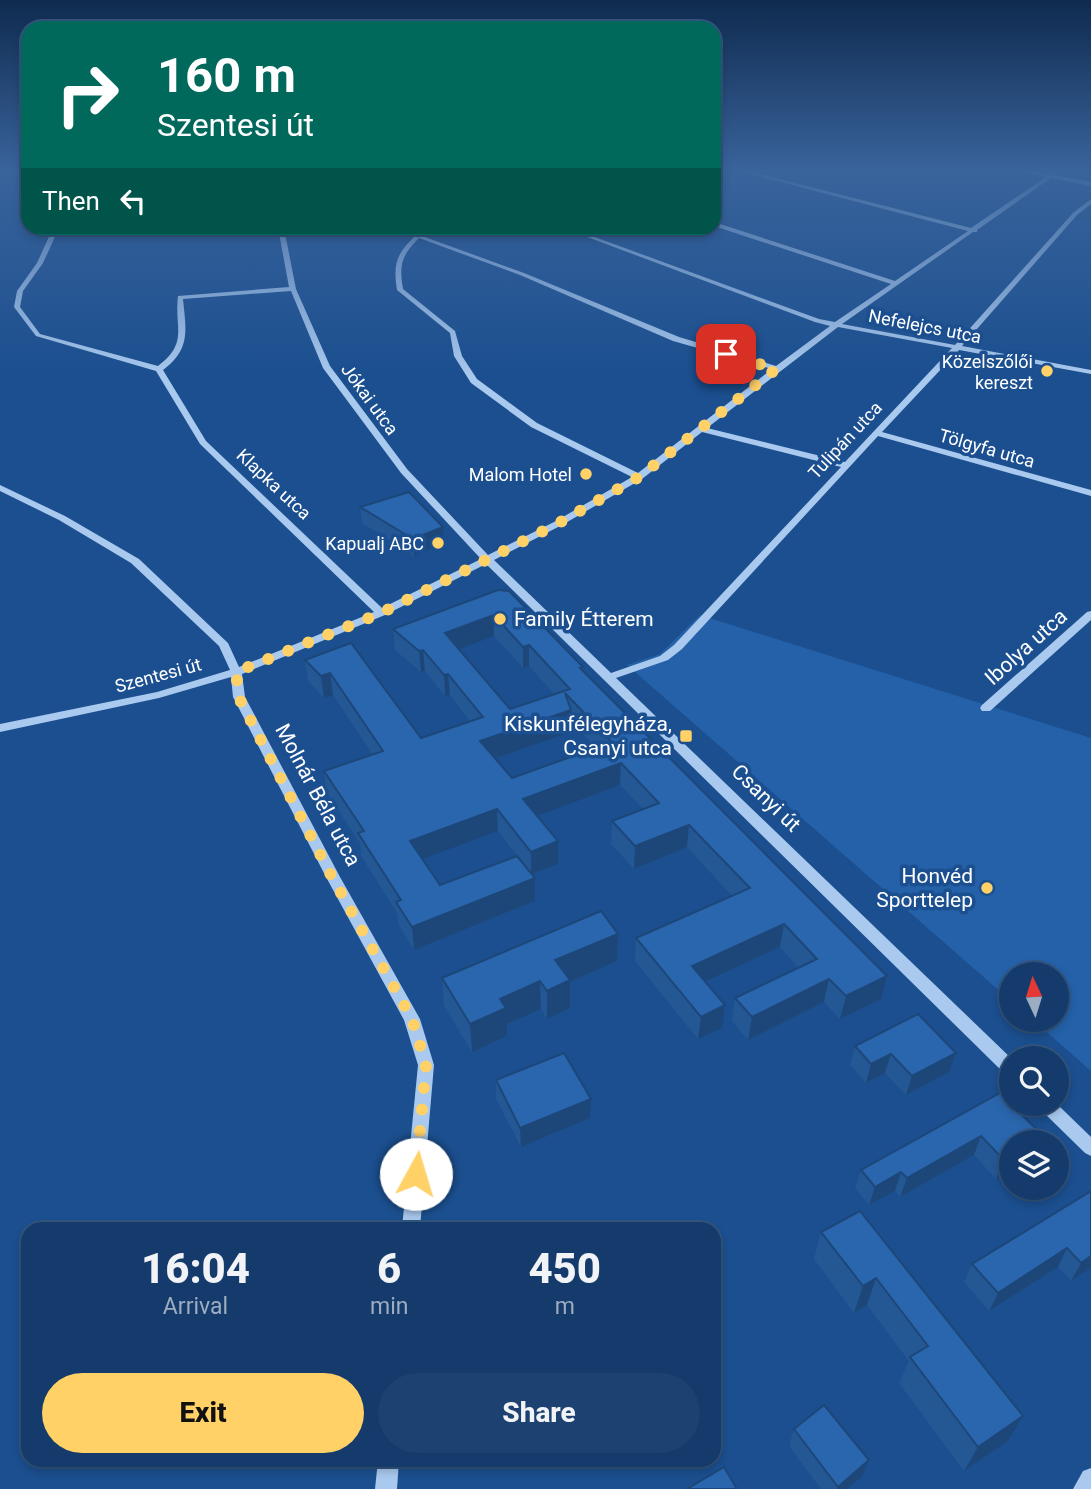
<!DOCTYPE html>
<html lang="en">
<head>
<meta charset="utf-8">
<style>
	body { margin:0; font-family:Roboto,sans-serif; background:#1d4271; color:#f1f3f6; height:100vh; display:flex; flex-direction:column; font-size:26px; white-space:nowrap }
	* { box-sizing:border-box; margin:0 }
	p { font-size:23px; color:#9dadc1 }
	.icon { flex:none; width:38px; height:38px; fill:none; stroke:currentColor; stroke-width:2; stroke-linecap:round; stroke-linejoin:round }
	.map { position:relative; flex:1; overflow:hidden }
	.panel { position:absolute; left:21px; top:1222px; width:700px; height:245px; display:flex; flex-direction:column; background:#143b6b; border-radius:21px; box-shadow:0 4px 10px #0003,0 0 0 2px #33557e }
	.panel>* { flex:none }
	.hud { position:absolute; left:21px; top:21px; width:700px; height:214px; border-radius:21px; box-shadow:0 4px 10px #0003,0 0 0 2px #33557e; background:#00695c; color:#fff; overflow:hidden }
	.needle { width:46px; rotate:356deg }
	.tools { position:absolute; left:999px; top:962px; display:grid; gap:14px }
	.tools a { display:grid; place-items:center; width:70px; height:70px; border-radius:50%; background:#143b6b; box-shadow:0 4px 10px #0003,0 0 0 2px #33557e; font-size:35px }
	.pin { position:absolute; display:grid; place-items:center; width:60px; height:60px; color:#fff; margin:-30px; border-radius:14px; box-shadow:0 4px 10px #0006 }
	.me { position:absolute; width:77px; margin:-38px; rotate:6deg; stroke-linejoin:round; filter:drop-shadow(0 0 5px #0008) }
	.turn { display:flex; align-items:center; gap:24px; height:147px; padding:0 21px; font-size:32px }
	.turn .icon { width:91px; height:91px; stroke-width:2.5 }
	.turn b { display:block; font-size:49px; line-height:60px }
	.then { display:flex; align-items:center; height:66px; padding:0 21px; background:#0003; gap:14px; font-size:26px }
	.eta { display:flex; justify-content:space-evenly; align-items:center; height:119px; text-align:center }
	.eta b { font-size:42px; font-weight:800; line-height:49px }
	.button { display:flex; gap:14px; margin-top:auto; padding:14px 21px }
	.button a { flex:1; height:80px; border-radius:42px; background:#ffd166; color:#111; font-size:28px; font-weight:800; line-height:80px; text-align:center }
	.button a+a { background:#1d4271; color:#f1f3f6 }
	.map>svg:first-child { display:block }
	.green { fill:#2461a8 }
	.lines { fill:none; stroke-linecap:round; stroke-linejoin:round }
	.minor { fill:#a9c9ee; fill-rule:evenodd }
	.wall { fill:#245895; fill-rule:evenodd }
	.shaded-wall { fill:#1d4779 }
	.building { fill:#2a66ad; stroke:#1d4779; stroke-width:2; fill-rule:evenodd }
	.route { stroke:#ffd166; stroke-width:12; stroke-dasharray:0 21.6 }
	.poi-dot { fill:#ffd166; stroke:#1b4f8f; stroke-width:2.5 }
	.labels { text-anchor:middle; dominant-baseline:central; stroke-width:7; stroke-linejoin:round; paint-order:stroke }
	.far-street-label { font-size:18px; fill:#fff; stroke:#1b4f8f }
	.far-poi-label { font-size:18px; fill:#fff; stroke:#1b4f8f; text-anchor:end }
	.poi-label { font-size:21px; fill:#fff; stroke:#1b4f8f; text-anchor:end }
	.street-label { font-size:21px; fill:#fff; stroke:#1b4f8f }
</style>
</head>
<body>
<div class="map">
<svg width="1091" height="1489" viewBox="0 0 1091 1489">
	<rect width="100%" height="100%" fill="#1b4f8f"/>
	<path class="green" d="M700,615L1091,738V1071L1033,1020H1057V975H1012L1011,1001L627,665L660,654Z"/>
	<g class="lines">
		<g class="minor">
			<path d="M728,168H737L971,228L1046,177L1007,168H1018L1049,174L1058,168H1064L1055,175L1091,182V186L1051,178L977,230V232H973L842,324L955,345L1073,213L1091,199V204L1077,215L962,346L1091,370V374L959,350L882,432L1091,490V496L878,436L682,649L668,660L616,678L1012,1059V1077L1006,1075L486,564L385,615L242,674L245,697L340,877L420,1019L434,1065L420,1228H402L418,1065L404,1020L326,877L233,697L231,677L159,698L0,732V724L157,692L230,670L219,646L131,563L59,520L0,491V485L65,516L139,559L228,643L239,667L374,612L200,444L156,371L36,336L14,307L17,291L37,263L53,228H59L43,263L23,291L20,307L40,334L158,366C189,343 174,327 178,296L289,287L278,228H284L296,289L330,366L407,469L488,555L556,521L632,477L531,427L471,383L454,356L450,333L397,290C393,264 396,255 414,237L393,228H400L524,273L679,337L776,366L830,326L815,322L563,228H570L819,319L835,322L891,284L714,226V222L895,281L968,231ZM419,238L520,275L673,341L772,369L638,473L537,423L477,379L462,356L455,331L403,289C399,265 401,256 419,238ZM291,291L323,368L401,473L481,559L382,608L206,441L163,370C191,349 186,330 183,299ZM838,327L952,348L845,462L707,428ZM702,432L841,467L674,645L660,656L611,673L494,560L562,525L642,479Z"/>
			<path d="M1091,611V620L990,711H982L980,708L982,705L1087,612Z"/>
			<path d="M1038,1104H1057L1091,1137V1156L1085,1153L1040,1109Z"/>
			<path d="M378,1460H399L397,1489H375Z"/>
			<path d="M1091,1468V1489H1073L1083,1471Z"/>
		</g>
	</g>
	<g class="wall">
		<path d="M360,507L443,527L444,543L414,556L362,523Z"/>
		<path d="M498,590L583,667V671L881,999L840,1019L824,1002L748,1040L732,1021L735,998L799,968L780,947L705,982L722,1028L698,1039L635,961L636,938L732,896L687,847L634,869L611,844L612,821L643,809L620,785L537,816L558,841V864L531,874L498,831L422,859L440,885L535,878V901L414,950L399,925L397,913L361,856L360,843L327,793L324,771L373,755L333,695L324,698L308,681L305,660L351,643L421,738L470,721L450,695L445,696L425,671L421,672L395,650L393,629ZM494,636L523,668L529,666L554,694L510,709L459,649ZM571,721L596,748L512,778L494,758L571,732Z"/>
		<path d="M617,961L570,982V1008L547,1019L541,1009L507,1024V1036L472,1052L444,1006L442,978Z"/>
		<path d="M918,1014L949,1072L906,1095L885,1073L866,1083L850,1065L855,1046Z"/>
		<path d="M496,1080L591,1099L590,1118L521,1147L496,1099Z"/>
		<path d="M1000,1093L1044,1137L1042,1143H1012V1170L996,1179L974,1155L900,1197L895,1191L869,1205L855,1188L861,1170Z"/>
		<path d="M1091,1191V1268L1071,1281L1058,1267L989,1311L964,1282L972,1264Z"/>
		<path d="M860,1211L1023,1416L1008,1441L964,1471L899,1383L909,1361L867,1305L854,1313L814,1259L821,1232Z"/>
		<path d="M794,1429L869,1460L862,1477L847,1489H821L789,1446Z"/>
	</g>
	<g class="shaded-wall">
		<path d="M443,527L444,543L414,556L413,539Z"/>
		<path d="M494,615V636L447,654L445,633Z"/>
		<path d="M529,645V666L523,668V647Z"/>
		<path d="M423,650L425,671L421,672L419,651Z"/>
		<path d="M330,673L333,695L324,698L321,676Z"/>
		<path d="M448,674L450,695L445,696L444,675Z"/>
		<path d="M571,710V732L481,763L480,741Z"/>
		<path d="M621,763L620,785L524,821L523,799Z"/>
		<path d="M497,809L498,831L412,863L410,841Z"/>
		<path d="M689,825L687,847L634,869L635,846Z"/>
		<path d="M558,841V864L531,874V852Z"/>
		<path d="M535,878V901L414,950L412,927Z"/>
		<path d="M784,924L780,947L689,989L692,966Z"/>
		<path d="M618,934L617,961L570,982V1008L547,1019V991L555,960Z"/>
		<path d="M887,976L881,999L840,1019L846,996Z"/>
		<path d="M829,979L824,1002L748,1040L752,1017Z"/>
		<path d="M540,981L541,1009L507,1024V1036L472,1052L470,1024L500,999Z"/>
		<path d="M725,1005L722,1028L698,1039L701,1017Z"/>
		<path d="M956,1053L949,1072L906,1095L912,1076Z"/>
		<path d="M891,1054L885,1073L866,1083L871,1064Z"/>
		<path d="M591,1099L590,1118L521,1147L520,1128Z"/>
		<path d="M981,1136L974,1155L900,1197L907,1178Z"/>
		<path d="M1012,1156V1170L996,1179L1004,1160Z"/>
		<path d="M901,1172L895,1191L869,1205L875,1187Z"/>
		<path d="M1067,1248L1058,1267L989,1311L998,1293Z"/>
		<path d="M1091,1256V1268L1071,1281L1081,1263Z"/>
		<path d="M876,1278L867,1305L854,1313L863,1286Z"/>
		<path d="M1023,1416L1008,1441L964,1471L978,1447Z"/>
		<path d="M869,1460L862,1477L847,1489H837L838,1487Z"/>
	</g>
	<g class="building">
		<path d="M409,492L443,527L413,539L360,507Z"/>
		<path d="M498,590L509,591L583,667L580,668L887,976L846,996L829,979L752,1017L735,998L817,959L784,924L692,966L725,1005L701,1017L636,938L750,888L689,825L635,846L612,821L659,803L621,763L523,799L558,841L531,852L497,809L410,841L440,885L517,856L535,878L412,927L396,902L401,900L358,833L364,831L324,771L383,751L330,673L321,676L305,660L351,643L421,738L483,717L448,674L444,675L423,650L419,651L393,629ZM494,615L523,647L529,645L570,689L510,709L445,633ZM565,693L612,742L512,778L480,741L571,710Z"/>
		<path d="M601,911L618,934L555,960L570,980L547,991L540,981L500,999L506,1008L470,1024L442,978Z"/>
		<path d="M918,1014L956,1053L912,1076L891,1054L871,1064L855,1046Z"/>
		<path d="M564,1053L591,1099L520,1128L496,1080Z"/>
		<path d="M1000,1093L1044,1137L1035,1143H1012V1156L1004,1160L981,1136L907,1178L901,1172L875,1187L861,1170Z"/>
		<path d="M1091,1191V1256L1081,1263L1067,1248L998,1293L972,1264Z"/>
		<path d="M860,1211L1023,1416L978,1447L910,1357L928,1346L876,1278L863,1286L821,1232Z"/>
		<path d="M824,1405L869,1460L838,1487L794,1429Z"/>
		<path d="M724,1467L737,1489H687Z"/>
	</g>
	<linearGradient id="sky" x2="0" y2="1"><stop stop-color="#0f2b4f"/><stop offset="0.45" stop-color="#39639b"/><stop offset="1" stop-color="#39639b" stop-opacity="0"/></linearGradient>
	<rect width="1091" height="377" fill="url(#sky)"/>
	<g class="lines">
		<path class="route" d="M416,1174L426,1065L412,1019L332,877L239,698L236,672L381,613L559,523L639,477L776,369L726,354"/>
	</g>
	<g class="poi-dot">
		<circle cx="1047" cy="371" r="7"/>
		<circle cx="586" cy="474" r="7"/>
		<circle cx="438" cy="543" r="7"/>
		<circle cx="500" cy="619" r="7"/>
		<rect x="679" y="729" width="14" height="14" rx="3.5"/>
		<circle cx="987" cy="888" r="7"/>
	</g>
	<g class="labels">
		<g class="far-street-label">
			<text transform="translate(925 326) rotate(11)">Nefelejcs utca</text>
			<text transform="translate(370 399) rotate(54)">Jókai utca</text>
			<text transform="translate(845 440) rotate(-47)">Tulipán utca</text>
			<text transform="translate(987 448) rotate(16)">Tölgyfa utca</text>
			<text transform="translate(274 484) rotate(43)">Klapka utca</text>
			<text transform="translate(158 675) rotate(-15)">Szentesi út</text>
		</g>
		<g class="far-poi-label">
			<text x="1033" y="361">Közelszőlői<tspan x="1033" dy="21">kereszt</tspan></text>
			<text x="572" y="474">Malom Hotel</text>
			<text x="424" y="543">Kapualj ABC</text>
		</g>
		<g class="poi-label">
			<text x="514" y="619" text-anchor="start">Family Étterem</text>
			<text x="672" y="724">Kiskunfélegyháza,<tspan x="672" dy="24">Csanyi utca</tspan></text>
			<text x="973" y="876">Honvéd<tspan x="973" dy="24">Sporttelep</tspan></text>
		</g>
		<g class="street-label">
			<text transform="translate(1026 647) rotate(-42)">Ibolya utca</text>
			<text transform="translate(318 795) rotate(62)">Molnár Béla utca</text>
			<text transform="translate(766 798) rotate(44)">Csanyi út</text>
		</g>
	</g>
</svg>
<div class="tools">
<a><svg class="needle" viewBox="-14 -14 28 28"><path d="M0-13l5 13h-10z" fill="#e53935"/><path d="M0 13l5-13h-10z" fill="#9dadc1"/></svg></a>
<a><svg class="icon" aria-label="search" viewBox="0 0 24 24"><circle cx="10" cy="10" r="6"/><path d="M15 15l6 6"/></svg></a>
<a><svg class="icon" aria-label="layers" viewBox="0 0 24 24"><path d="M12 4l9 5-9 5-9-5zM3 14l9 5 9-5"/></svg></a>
</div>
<div class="pin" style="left:726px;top:354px;background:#d93025"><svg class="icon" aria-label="arrive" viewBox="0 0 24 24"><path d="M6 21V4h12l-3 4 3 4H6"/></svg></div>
<svg class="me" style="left:416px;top:1174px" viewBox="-20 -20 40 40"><circle r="19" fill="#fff"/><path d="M0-13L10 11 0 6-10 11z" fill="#ffd166"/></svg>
<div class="hud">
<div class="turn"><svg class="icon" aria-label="right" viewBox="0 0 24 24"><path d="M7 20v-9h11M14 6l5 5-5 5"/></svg><div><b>160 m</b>Szentesi út</div></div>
<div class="then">Then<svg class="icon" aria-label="left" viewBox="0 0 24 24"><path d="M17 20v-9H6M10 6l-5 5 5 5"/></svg></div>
</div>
<section class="panel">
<div class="eta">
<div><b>16:04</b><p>Arrival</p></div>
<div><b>6</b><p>min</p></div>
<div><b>450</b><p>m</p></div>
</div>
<div class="button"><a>Exit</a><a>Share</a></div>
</section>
</div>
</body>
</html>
